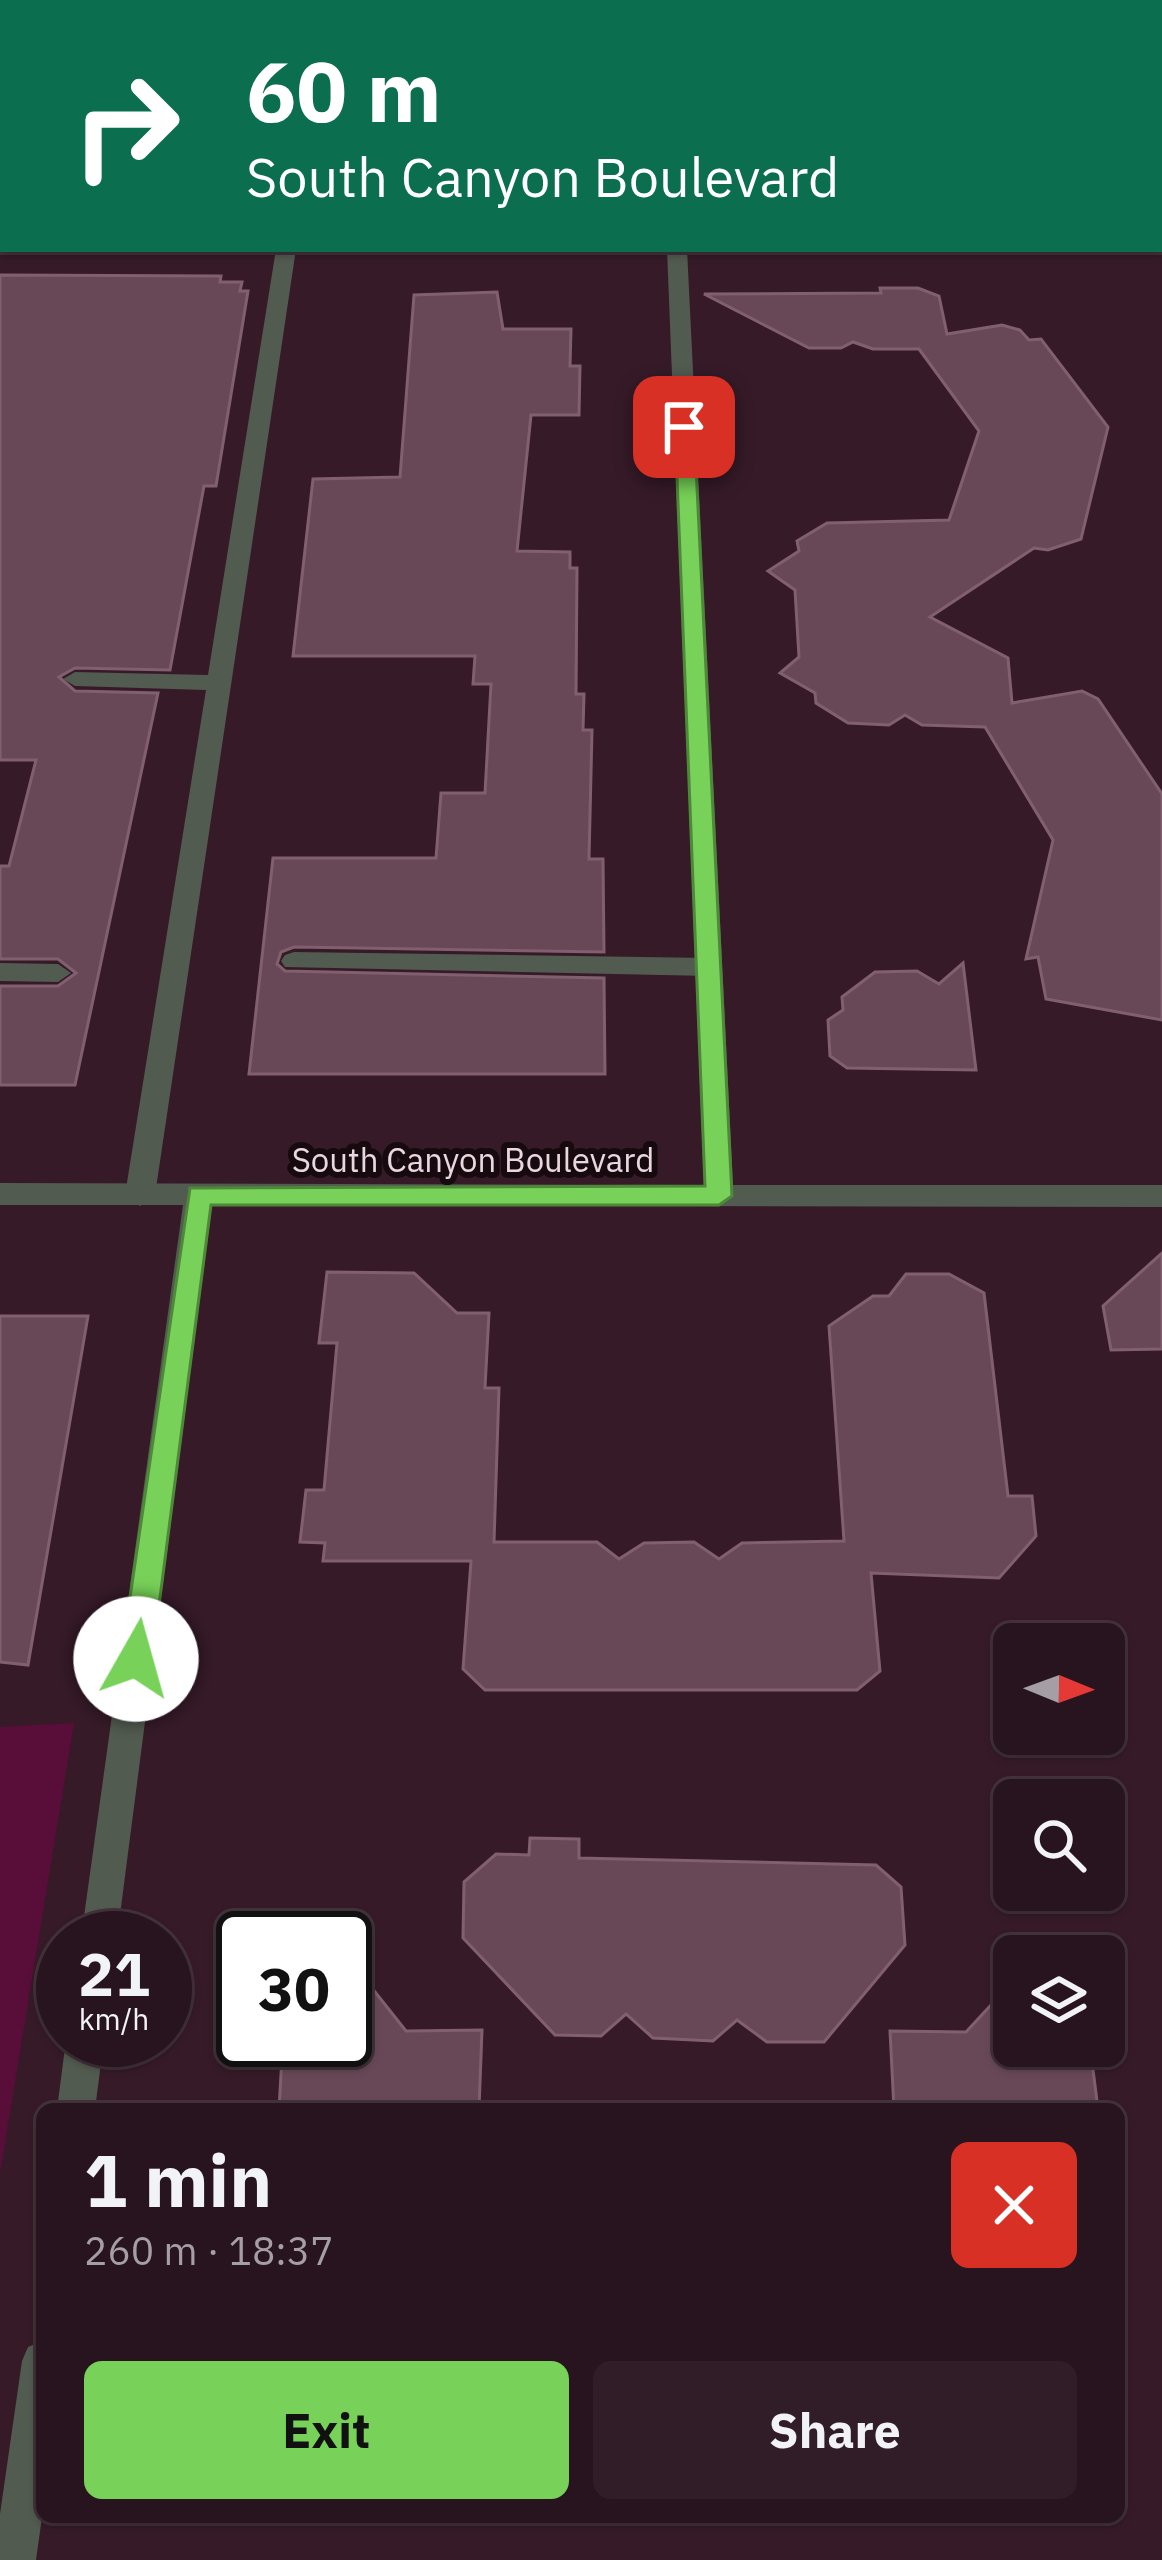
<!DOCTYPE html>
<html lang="en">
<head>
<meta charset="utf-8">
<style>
	body { margin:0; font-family:"IBM Plex Sans",sans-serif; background:#301d27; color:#f1f3f6; height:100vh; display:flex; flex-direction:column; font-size:45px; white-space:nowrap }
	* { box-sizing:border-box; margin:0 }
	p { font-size:39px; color:#a59ea4 }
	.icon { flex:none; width:66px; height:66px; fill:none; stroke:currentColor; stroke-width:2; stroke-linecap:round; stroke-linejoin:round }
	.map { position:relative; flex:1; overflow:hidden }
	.drawer { position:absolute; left:36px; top:2103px; width:1089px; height:420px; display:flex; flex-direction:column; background:#28141e; border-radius:18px; box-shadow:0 3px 9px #0004,0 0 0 3px #44333c }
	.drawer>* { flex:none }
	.top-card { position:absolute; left:0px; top:0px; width:1164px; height:252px; box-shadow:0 3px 9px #0004,0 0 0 3px #44333c; background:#0b6e4f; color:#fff; overflow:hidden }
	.needle { width:78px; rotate:91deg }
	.buttons { position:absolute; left:993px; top:1623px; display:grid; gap:24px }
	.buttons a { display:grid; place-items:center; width:132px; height:132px; border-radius:18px; background:#28141e; box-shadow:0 3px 9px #0004,0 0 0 3px #44333c; font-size:60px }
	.speed { position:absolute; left:36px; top:1911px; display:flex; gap:24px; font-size:60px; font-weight:700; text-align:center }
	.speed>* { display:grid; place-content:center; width:156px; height:156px; border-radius:50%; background:#28141e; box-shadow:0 3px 9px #0004,0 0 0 3px #44333c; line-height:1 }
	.speed small { font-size:30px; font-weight:400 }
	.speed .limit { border:6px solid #111; border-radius:18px; background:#fff; color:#111 }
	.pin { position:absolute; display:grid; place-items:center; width:102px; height:102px; color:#fff; margin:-51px; border-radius:24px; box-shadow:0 6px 18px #0006 }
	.me { position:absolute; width:132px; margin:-66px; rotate:7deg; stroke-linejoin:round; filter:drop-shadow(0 0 9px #0008) }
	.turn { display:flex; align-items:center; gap:42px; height:252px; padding:0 48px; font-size:54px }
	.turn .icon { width:156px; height:156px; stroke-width:2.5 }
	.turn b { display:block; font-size:84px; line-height:102px }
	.round { display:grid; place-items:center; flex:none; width:126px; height:126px; border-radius:18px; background:#301d27 }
	.overview { display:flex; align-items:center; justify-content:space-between; height:204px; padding:0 48px }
	h1 { font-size:72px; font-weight:700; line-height:90px }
	.primary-button { display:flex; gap:24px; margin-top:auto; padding:24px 48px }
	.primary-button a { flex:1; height:138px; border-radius:18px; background:#78d158; color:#111; font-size:48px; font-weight:700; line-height:138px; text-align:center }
	.primary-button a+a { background:#301d27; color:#f1f3f6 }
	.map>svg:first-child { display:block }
	.green { fill:#580e39 }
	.building { fill:#684857; stroke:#815f6f; stroke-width:3 }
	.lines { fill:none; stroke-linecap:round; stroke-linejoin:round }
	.lane { fill:#525b50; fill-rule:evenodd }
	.street { fill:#525b50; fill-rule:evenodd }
	.route { fill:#78d158; stroke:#4e8839; stroke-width:3 }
	.labels { text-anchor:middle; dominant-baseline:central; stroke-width:12; stroke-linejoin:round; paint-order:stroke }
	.street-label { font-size:33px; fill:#ead6df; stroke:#160a0f }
</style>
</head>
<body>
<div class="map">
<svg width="1162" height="2560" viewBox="0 0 1162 2560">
	<rect width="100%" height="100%" fill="#361a28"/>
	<path class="green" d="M74,1723L0,2173V1727Z"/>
	<g class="building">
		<path d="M0,275L221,276L220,282H242L240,291H248L216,486H204L170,670L75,668L59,677L75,691L158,693L75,1085H0V986H58L76,973L58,959H0V866H9L36,760H0Z"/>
		<path d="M880,288H918L939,296L947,334L1002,325L1020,330L1029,340L1041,339L1108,427L1081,539L1048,550L1034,548L930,617L1008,658L1012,703L1082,691L1098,699L1162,794V1020L1046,999L1038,957L1026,959L1053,840L985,727L922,725L905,715L889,725L848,723L816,703L815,693L780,673L799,657L795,590L768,571L799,551L797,541L827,523L949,520L979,431L919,349H873L853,342L841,348H809L704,294L881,293Z"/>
		<path d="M497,292L503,329H571L570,366H580L579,415H531L517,551L570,552V568H577L576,694H584L583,730H592L589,859H603L604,952L294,947L281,952L277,964L285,971L604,978L605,1074H249L273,858H436L441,793H485L491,684H473L475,656H293L313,479L400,477L414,295Z"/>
		<path d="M963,963L976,1070L847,1068L830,1056L828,1020L843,1010L842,997L875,972L917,971L939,984Z"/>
		<path d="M1162,1253V1349L1111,1350L1103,1306Z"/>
		<path d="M327,1272L414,1273L457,1313H489L485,1388H499L494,1542H597L619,1559L644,1543L694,1542L719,1559L742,1543L844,1541L829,1326L873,1296H889L906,1274H949L984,1293L1008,1496H1032L1036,1536L999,1578L871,1573L880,1671L857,1690H485L463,1669L471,1561H323L325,1543L300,1542L306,1490H324L337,1343H319Z"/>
		<path d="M0,1316H88L28,1665L0,1662Z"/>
		<path d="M530,1838L579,1839V1858L876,1865L901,1887L905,1945L824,2042H767L737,2020L713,2041L653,2038L626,2014L601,2036L555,2035L463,1938L464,1882L496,1854L529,1855Z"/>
		<path d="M345,1954L406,2031L482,2030L479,2109H279L283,2040H345Z"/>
		<path d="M1014,1980V2046H1090L1098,2109H894L890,2031L966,2032Z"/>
	</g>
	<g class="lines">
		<g class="lane">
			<path d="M316,0H334L315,3Z"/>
			<rect x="766" y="0" width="18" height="3"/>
			<path d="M999,0H1017L1018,3H1000Z"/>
			<path d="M276,249H296L155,1195L140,1206L125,1195L206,690L75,686L63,679L75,672L208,675Z"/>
			<path d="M294,952L709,958L722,967L709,976L285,967L281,961L285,955Z"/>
			<path d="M0,963L58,964L71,973L58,982L0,981Z"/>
		</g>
		<g class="street">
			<rect x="656" y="0" width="18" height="3"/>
			<rect x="0" y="234" width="3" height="12"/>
			<rect x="1161" y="235" width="1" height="12"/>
			<path d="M667,249H687L733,1185H1162V1207L212,1205L117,1938H81L183,1205H0V1183L704,1185Z"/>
			<path d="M66,2040H104L95,2109H57Z"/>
			<path d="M42,2341V2517L36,2560H0V2514L22,2361L28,2347Z"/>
		</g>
	</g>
	<path class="route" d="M684,421L694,427L732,1196L719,1205H211L152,1659L136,1672L126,1669L121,1659L190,1188L705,1186L675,427Z"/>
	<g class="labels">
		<g class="street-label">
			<text x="473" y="1159">South Canyon Boulevard</text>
		</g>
	</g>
</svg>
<div class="buttons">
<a><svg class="needle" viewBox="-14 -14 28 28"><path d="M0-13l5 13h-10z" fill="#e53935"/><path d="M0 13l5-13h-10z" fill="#a59ea4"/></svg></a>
<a><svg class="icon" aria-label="search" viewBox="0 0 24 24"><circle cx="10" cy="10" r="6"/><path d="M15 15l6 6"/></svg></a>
<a><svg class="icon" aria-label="layers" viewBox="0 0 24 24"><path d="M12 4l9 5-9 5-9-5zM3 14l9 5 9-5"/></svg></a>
</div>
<div class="speed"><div>21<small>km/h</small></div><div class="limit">30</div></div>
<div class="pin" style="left:684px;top:427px;background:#d93025"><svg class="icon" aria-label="arrive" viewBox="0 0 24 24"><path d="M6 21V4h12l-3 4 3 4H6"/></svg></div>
<svg class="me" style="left:136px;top:1659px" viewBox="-20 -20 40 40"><circle r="19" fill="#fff"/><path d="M0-13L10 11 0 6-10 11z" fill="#78d158"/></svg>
<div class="top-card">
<div class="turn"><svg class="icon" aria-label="right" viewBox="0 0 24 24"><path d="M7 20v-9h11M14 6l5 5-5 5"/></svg><div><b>60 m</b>South Canyon Boulevard</div></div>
</div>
<section class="drawer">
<div class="overview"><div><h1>1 min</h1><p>260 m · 18:37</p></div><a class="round" style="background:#d93025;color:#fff"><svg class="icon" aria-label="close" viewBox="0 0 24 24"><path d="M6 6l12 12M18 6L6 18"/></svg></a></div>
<div class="primary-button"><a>Exit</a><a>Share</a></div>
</section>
</div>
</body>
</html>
